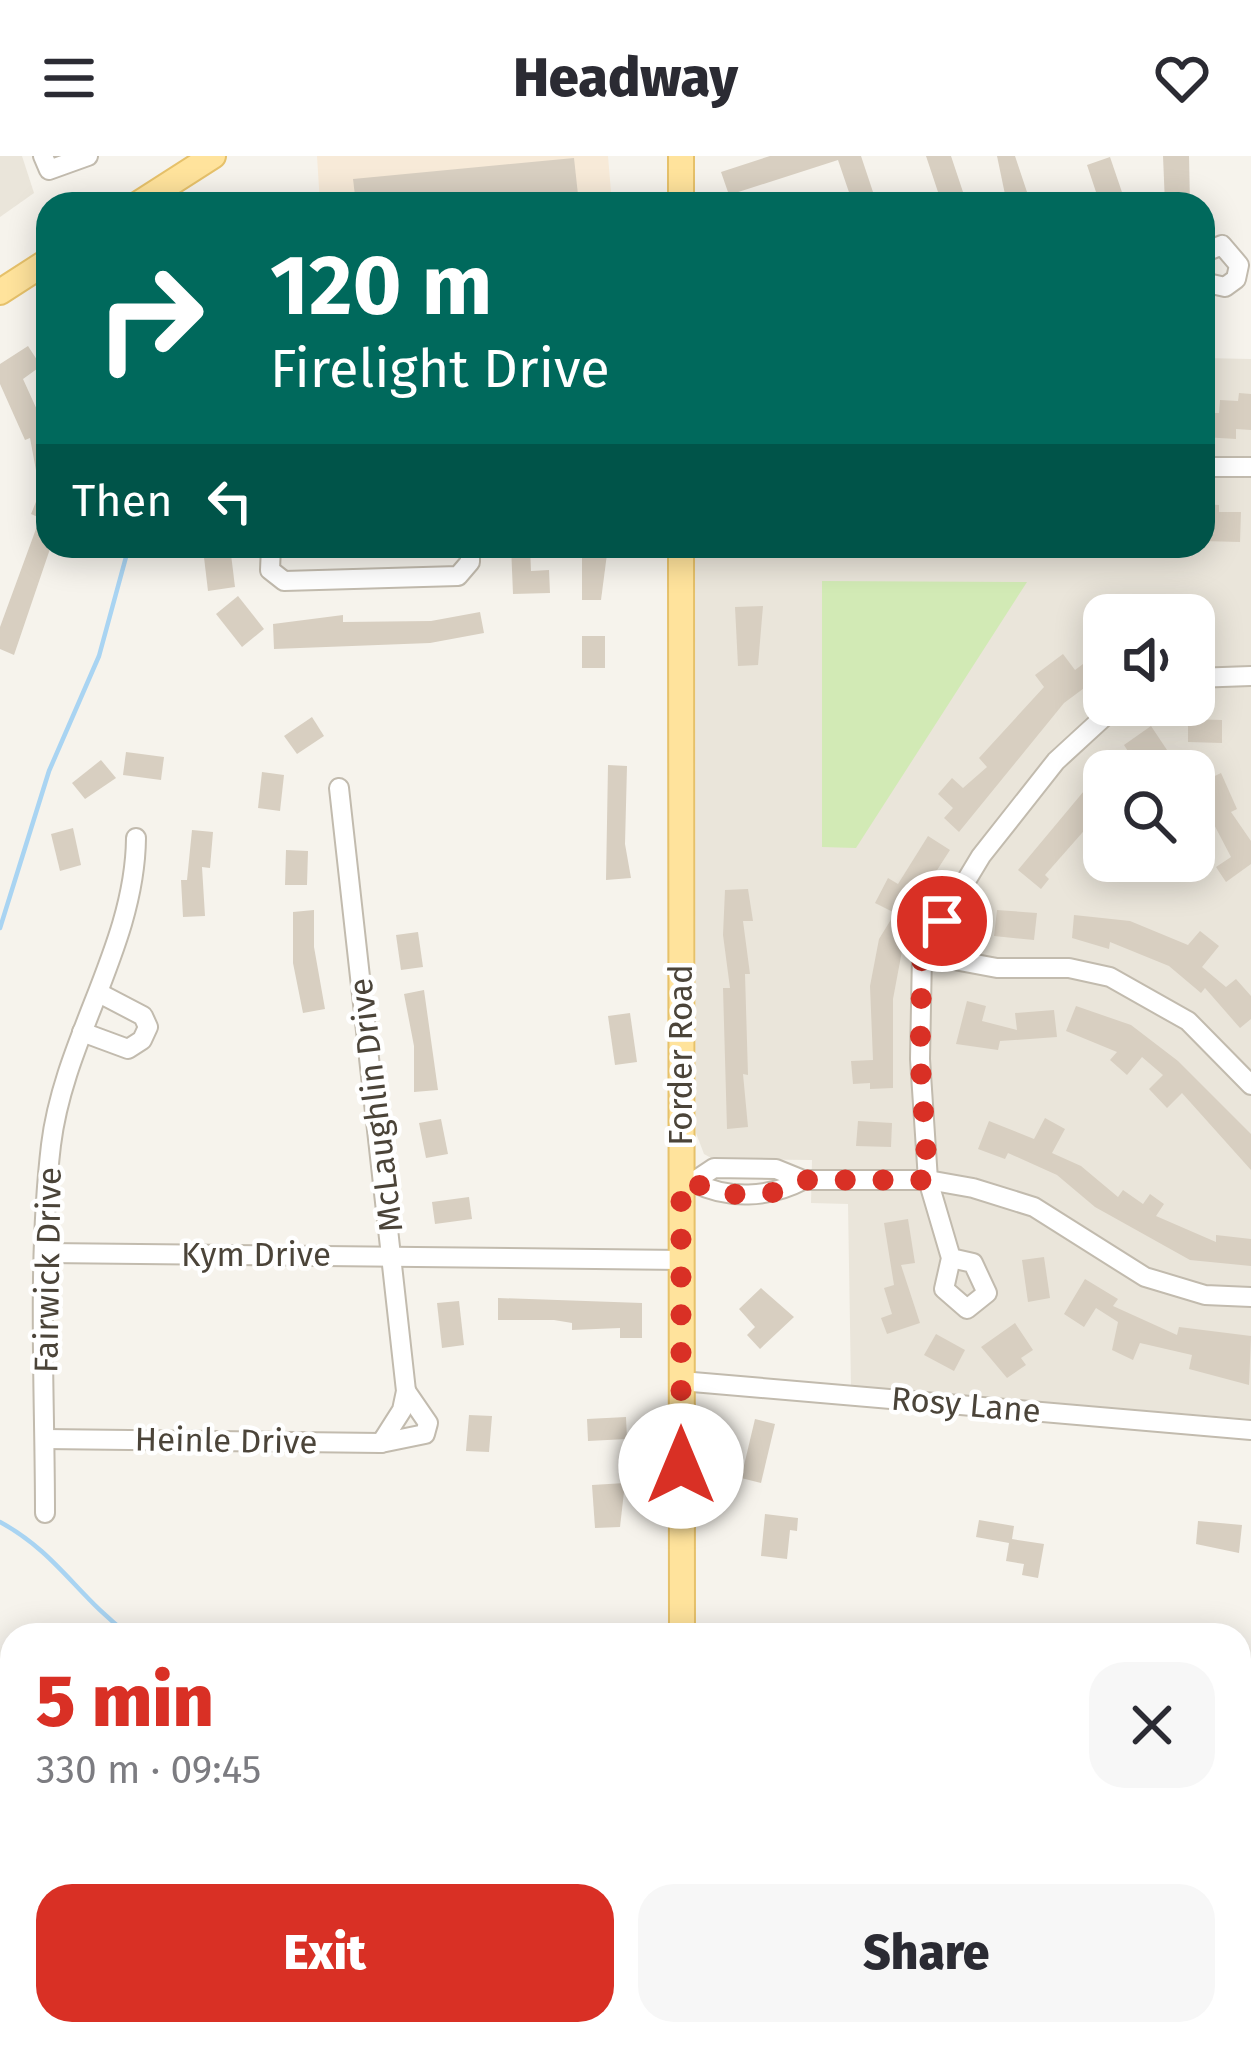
<!DOCTYPE html>
<html lang="en">
<head>
<meta charset="utf-8">
<style>
	body { margin:0; font-family:"Fira Sans",sans-serif; background:#f7f7f7; color:#2b2b33; height:100vh; display:flex; flex-direction:column; font-size:45px; white-space:nowrap }
	* { box-sizing:border-box; margin:0 }
	p { font-size:39px; color:#7c7c81 }
	.icon { flex:none; width:66px; height:66px; fill:none; stroke:currentColor; stroke-width:2; stroke-linecap:round; stroke-linejoin:round }
	.map { position:relative; flex:1; overflow:hidden }
	.details { position:absolute; left:0px; top:1467px; width:1251px; height:423px; display:flex; flex-direction:column; background:#fff; border-radius:36px 36px 0 0; box-shadow:0 6px 30px #0003 }
	.details>* { flex:none }
	.top-card { position:absolute; left:36px; top:36px; width:1179px; height:366px; border-radius:36px; box-shadow:0 6px 30px #0003; background:#00695c; color:#fff; overflow:hidden }
	.fabs { position:absolute; left:1083px; top:438px; display:grid; gap:24px }
	.fabs a { display:grid; place-items:center; width:132px; height:132px; border-radius:24px; background:#fff; box-shadow:0 6px 30px #0003; font-size:60px }
	.pin { position:absolute; display:grid; place-items:center; width:102px; height:102px; color:#fff; margin:-51px; border:6px solid #fff; border-radius:50%; box-shadow:0 3px 12px #0007 }
	.me { position:absolute; width:132px; margin:-66px; rotate:0deg; stroke-linejoin:round; filter:drop-shadow(0 0 9px #0008) }
	.turn { display:flex; align-items:center; gap:42px; height:252px; padding:0 36px; font-size:54px }
	.turn .icon { width:156px; height:156px; stroke-width:2.5 }
	.turn b { display:block; font-size:84px; line-height:102px }
	.then { display:flex; align-items:center; height:114px; padding:0 36px; background:#0003; gap:24px; font-size:45px }
	.round { display:grid; place-items:center; flex:none; width:126px; height:126px; border-radius:36px; background:#f7f7f7 }
	.headline { display:flex; align-items:center; justify-content:space-between; height:204px; padding:0 36px }
	h1 { font-size:72px; font-weight:800; line-height:90px; color:#d93025 }
	.button { display:flex; gap:24px; margin-top:auto; padding:24px 36px }
	.button a { flex:1; height:138px; border-radius:36px; background:#d93025; color:#fff; font-size:48px; font-weight:800; line-height:138px; text-align:center }
	.button a+a { background:#f7f7f7; color:#2b2b33 }
	header { display:flex; justify-content:space-between; align-items:center; height:156px; padding:0 36px; background:#fff; font-size:54px; font-weight:800 }
	.map>svg:first-child { display:block }
	.residential { fill:#eae5da; fill-rule:evenodd }
	.commercial { fill:#f7ead8 }
	.green { fill:#d2eab5 }
	.lines { fill:none; stroke-linecap:round; stroke-linejoin:round }
	.stream { stroke:#a9d4f2; stroke-width:4.5 }
	.building { fill:#d8cfc1 }
	.minor-casing { stroke:#c2bbae; stroke-width:22 }
	.major-casing { stroke:#e6c16a; stroke-width:28 }
	.minor { stroke:#fff; stroke-width:18 }
	.major { stroke:#ffe39c; stroke-width:24 }
	.route { stroke:#d93025; stroke-width:21; stroke-dasharray:0 37.8 }
	.labels { text-anchor:middle; dominant-baseline:central; stroke-width:9; stroke-linejoin:round; paint-order:stroke }
	.street-label { font-size:33px; fill:#4b4439; stroke:#fff }
</style>
</head>
<body>
<header><svg class="icon" aria-label="menu" viewBox="0 0 24 24"><path d="M4 6h16M4 12h16M4 18h16"/></svg>Headway<svg class="icon" aria-label="heart" viewBox="0 0 24 24"><path d="M12 20l-8-8c-3-5 5-10 8-4 3-6 11-1 8 4z"/></svg></header>
<div class="map">
<svg width="1251" height="1889" viewBox="0 0 1251 1889">
	<rect width="100%" height="100%" fill="#f6f3ec"/>
	<g class="residential">
		<path d="M0,0H22L34,37L0,61Z"/>
		<path d="M1203,202L1251,203V1263L851,1230L848,1048L811,1047L812,1004L713,1003L704,998L696,977L695,390H1203ZM1104,459H1194V549H1104ZM1104,615H1194V705H1104Z"/>
		<path d="M0,1657H12V1878H284L285,1889H0Z"/>
	</g>
	<path class="commercial" d="M317,0H608L612,48H320Z"/>
	<path class="green" d="M822,425L1027,426L856,692L822,691Z"/>
	<g class="lines">
		<g class="stream">
			<path d="M0,772L49,615L99,500L129,390"/>
			<path d="M0,1366C57,1397 77,1440 129,1479"/>
			<path d="M362,1878L365,1889"/>
		</g>
	</g>
	<g class="building">
		<path d="M770,0H861L877,48H853L838,4L729,39L721,16Z"/>
		<path d="M926,0H951L967,48H942Z"/>
		<path d="M997,0H1015L1031,48H1007Z"/>
		<path d="M1163,0H1189L1190,48H1165Z"/>
		<path d="M1110,1L1126,48H1100L1087,9Z"/>
		<path d="M574,2L579,48H356L353,23Z"/>
		<path d="M28,190L41,210L23,223L48,278L51,390L14,499L0,493V471L40,362L31,358L40,336L30,282L25,284L0,228V208Z"/>
		<path d="M1239,237L1251,238V274L1236,273V283L1203,281V257H1219L1220,244L1238,245Z"/>
		<path d="M1203,348L1219,349V356H1241L1240,386L1203,385Z"/>
		<path d="M230,390L235,431L208,435L203,393Z"/>
		<path d="M511,390H530L531,415L549,414L550,437L513,438Z"/>
		<path d="M582,391L607,398L601,444H582Z"/>
		<path d="M238,440L264,473L242,491L216,458Z"/>
		<path d="M763,450L758,509L738,510L735,451Z"/>
		<path d="M480,456L484,477L430,487L274,493L273,468L343,459V466L431,465Z"/>
		<rect x="582" y="480" width="23" height="32"/>
		<path d="M1063,498L1075,514L1087,505L1099,521L1064,547L959,676L944,662L953,652L938,638L952,622L963,632L987,611L979,602L1044,531L1035,519Z"/>
		<path d="M312,561L324,580L297,598L284,580Z"/>
		<path d="M1188,563L1222,564V587L1188,586Z"/>
		<path d="M1151,570L1169,597L1157,605L1152,599L1137,609L1124,589Z"/>
		<path d="M126,596L164,601L161,624L123,619Z"/>
		<path d="M101,604L116,622L85,643L72,627Z"/>
		<path d="M608,609L627,610L625,688L631,722L606,724Z"/>
		<path d="M1104,611V652L1045,719L1049,723L1041,733L1018,714Z"/>
		<path d="M262,616L284,619L280,655L258,652Z"/>
		<path d="M1221,617L1237,653L1231,656L1251,685V708L1226,726L1216,711L1231,701L1208,657L1200,661L1194,649L1205,643L1198,628Z"/>
		<path d="M73,672L81,709L60,715L51,678Z"/>
		<path d="M192,674L213,676L210,712L202,711L205,760L183,761L181,724H187Z"/>
		<path d="M928,680L950,694L921,739L905,779L893,843V932L870,933V927L853,928L851,905L873,904L870,830L879,783L895,757L875,747L888,722L898,728Z"/>
		<path d="M286,694L308,695L307,729H285Z"/>
		<path d="M748,733L753,765H743L750,818H745L748,919L743,918L748,971L727,973L723,832H730L723,779L725,734Z"/>
		<path d="M314,754V791L325,853L303,857L293,807V756Z"/>
		<path d="M997,754L1037,757L1034,784L994,780Z"/>
		<path d="M1074,759L1130,765L1188,789L1200,775L1219,790L1202,811L1226,831L1236,823L1251,840V863L1240,872L1205,832L1201,837L1169,810L1110,786L1109,793L1072,782Z"/>
		<path d="M418,776L423,811L401,814L396,779Z"/>
		<path d="M424,834L438,934L414,936V890L404,838Z"/>
		<path d="M967,845L986,850L982,865L1017,874L1015,857L1054,854L1057,881L1000,885L998,894L956,888Z"/>
		<path d="M1076,850L1131,869L1178,905L1251,978V1014L1182,937L1167,952L1149,933L1163,919L1142,901L1127,919L1110,904L1117,896L1066,875Z"/>
		<path d="M630,857L637,906L615,909L608,860Z"/>
		<path d="M1045,962L1065,973L1052,997L1081,1010L1118,1041L1123,1034L1143,1048L1150,1038L1164,1048L1156,1060L1216,1086V1079L1251,1083V1110L1190,1104L1095,1051L1057,1019L1008,997L1005,1003L978,993L989,965L1034,983Z"/>
		<path d="M441,963L448,998L426,1002L419,967Z"/>
		<path d="M858,965L892,967L891,991L856,990Z"/>
		<path d="M469,1041L472,1063L435,1068L432,1046Z"/>
		<path d="M908,1063L915,1107L901,1109L920,1167L887,1178L881,1162L892,1158L884,1132L894,1129L884,1067Z"/>
		<path d="M1044,1101L1050,1142L1028,1146L1022,1104Z"/>
		<path d="M1085,1123L1118,1143L1113,1150L1177,1179L1179,1171L1251,1180L1249,1229L1189,1213L1192,1199L1140,1187L1133,1204L1112,1194L1118,1166L1096,1152L1084,1171L1064,1158Z"/>
		<path d="M761,1132L794,1161L760,1193L747,1179L755,1171L739,1153Z"/>
		<path d="M498,1142L642,1147V1182H620V1172L572,1174V1167L554,1164H498Z"/>
		<path d="M459,1145L464,1189L442,1192L437,1147Z"/>
		<path d="M1015,1167L1033,1194L1021,1202L1026,1209L1007,1222L981,1191Z"/>
		<path d="M936,1178L965,1194L954,1215L924,1199Z"/>
		<path d="M469,1259L492,1260L489,1296L466,1295Z"/>
		<path d="M626,1261L627,1283L588,1285L587,1263Z"/>
		<path d="M755,1263L775,1268L761,1327L741,1322Z"/>
		<path d="M625,1327L620,1371L595,1372L592,1329Z"/>
		<path d="M765,1358L798,1362L797,1375L790,1374L787,1403L761,1400Z"/>
		<path d="M979,1364L1014,1370L1012,1383L1044,1388L1038,1422L1022,1419L1024,1408L1006,1405L1009,1387L976,1381Z"/>
		<path d="M1198,1365L1242,1369L1239,1397L1196,1388Z"/>
	</g>
	<g class="lines">
		<defs>
			<g id="minor">
				<path d="M43,0L49,14L88,0"/>
				<path d="M1203,97L1222,89L1239,109L1236,123L1225,131L1203,126"/>
				<path d="M1203,311H1251"/>
				<path d="M271,390L270,414L284,425L458,420L470,406V390"/>
				<path d="M1194,522L1251,520"/>
				<path d="M922,798L997,812H1069L1110,821L1188,865L1251,929"/>
				<path d="M82,876L128,893L142,884L148,871L143,860L99,837"/>
				<path d="M693,1026C728,1044 769,1042 803,1024"/>
				<path d="M681,1027L693,1026L714,1012L776,1013L803,1024H928L973,1032L1034,1051L1145,1121L1205,1139L1251,1141"/>
				<path d="M47,1097L682,1104"/>
				<path d="M951,1102L973,1107L987,1137L967,1153L944,1133L951,1102L928,1024L920,903L922,798L981,700L1056,605L1117,549"/>
				<path d="M681,1225L1251,1274"/>
				<path d="M45,1283L381,1287L402,1254L406,1235L339,632"/>
				<path d="M381,1287L425,1278L428,1267L406,1235"/>
				<path d="M45,1357C45,1236 37,1109 51,989C64,882 135,790 136,682"/>
				<path d="M0,1769H12"/>
				<path d="M180,1878V1889"/>
			</g>
			<g id="major">
				<path d="M681,0V48"/>
				<path d="M138,48L213,0"/>
				<path d="M0,136L48,105"/>
				<path d="M681,390L682,1479"/>
				<path d="M681,1889V1878"/>
			</g>
		</defs>
		<use href="#minor" class="minor-casing"/>
		<use href="#major" class="major-casing"/>
		<use href="#minor" class="minor"/>
		<use href="#major" class="major"/>
	</g>
	<g class="lines">
		<path class="route" d="M681,1310V1027L693,1026L718,1039L781,1036L803,1024H928L920,903L922,798L942,765"/>
	</g>
	<g class="labels">
		<g class="street-label">
			<text transform="translate(681 899) rotate(-90)">Forder Road</text>
			<text transform="translate(376 949) rotate(-97)">McLaughlin Drive</text>
			<text x="256" y="1099">Kym Drive</text>
			<text transform="translate(48 1114) rotate(-89)">Fairwick Drive</text>
			<text transform="translate(966 1249) rotate(5)">Rosy Lane</text>
			<text transform="translate(226 1285) rotate(1)">Heinle Drive</text>
		</g>
	</g>
</svg>
<div class="fabs">
<a><svg class="icon" aria-label="sound" viewBox="0 0 24 24"><path d="M4 9h4l5-4v14l-5-4H4zM17 9q2 3 0 6"/></svg></a>
<a><svg class="icon" aria-label="search" viewBox="0 0 24 24"><circle cx="10" cy="10" r="6"/><path d="M15 15l6 6"/></svg></a>
</div>
<div class="pin" style="left:942px;top:765px;background:#d93025"><svg class="icon" aria-label="arrive" viewBox="0 0 24 24"><path d="M6 21V4h12l-3 4 3 4H6"/></svg></div>
<svg class="me" style="left:681px;top:1310px" viewBox="-20 -20 40 40"><circle r="19" fill="#fff"/><path d="M0-13L10 11 0 6-10 11z" fill="#d93025"/></svg>
<div class="top-card">
<div class="turn"><svg class="icon" aria-label="right" viewBox="0 0 24 24"><path d="M7 20v-9h11M14 6l5 5-5 5"/></svg><div><b>120 m</b>Firelight Drive</div></div>
<div class="then">Then<svg class="icon" aria-label="left" viewBox="0 0 24 24"><path d="M17 20v-9H6M10 6l-5 5 5 5"/></svg></div>
</div>
<section class="details">
<div class="headline"><div><h1>5 min</h1><p>330 m · 09:45</p></div><a class="round"><svg class="icon" aria-label="close" viewBox="0 0 24 24"><path d="M6 6l12 12M18 6L6 18"/></svg></a></div>
<div class="button"><a>Exit</a><a>Share</a></div>
</section>
</div>
</body>
</html>
